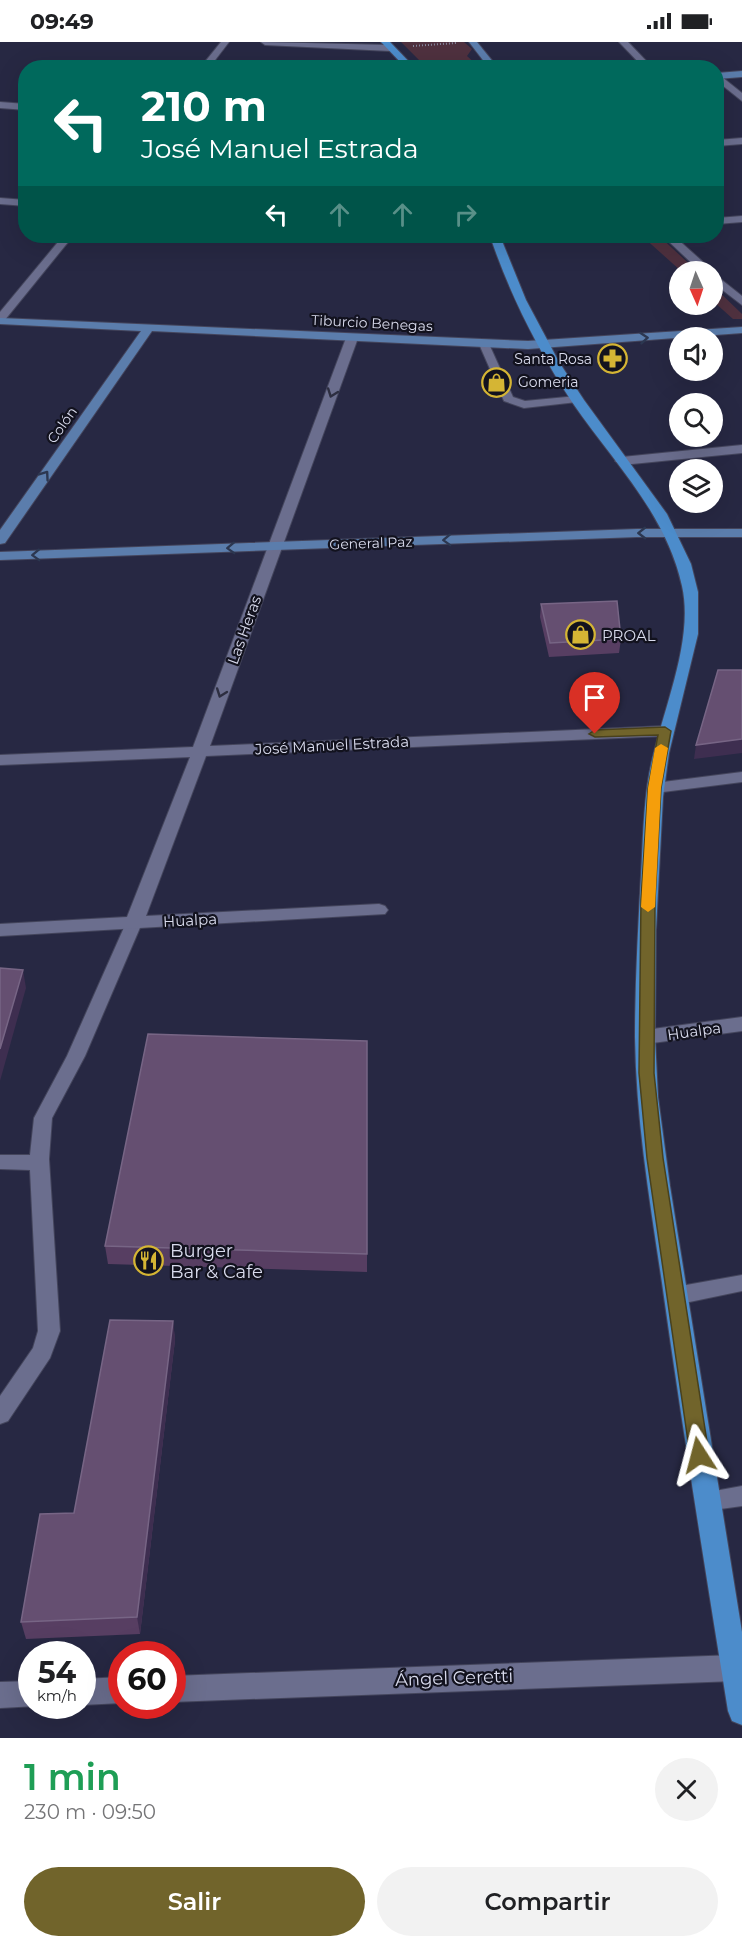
<!DOCTYPE html>
<html lang="es">
<head>
<meta charset="utf-8">
<style>
	body { margin:0; font-family:Montserrat,sans-serif; background:#f2f2f2; color:#202124; height:100vh; display:flex; flex-direction:column; font-size:22px; white-space:nowrap }
	* { box-sizing:border-box; margin:0 }
	p { font-size:20px; color:#757577 }
	.icon { flex:none; width:33px; height:33px; fill:none; stroke:currentColor; stroke-width:2; stroke-linecap:round; stroke-linejoin:round }
	.map { position:relative; height:1696px; overflow:hidden }
	.details { display:flex; flex-direction:column; background:#fff; flex:1 }
	.details>* { flex:none }
	.top-card { position:absolute; left:18px; top:18px; width:706px; height:183px; border-radius:24px; box-shadow:0 6px 24px #0002; background:#00695c; color:#fff; overflow:hidden }
	.needle { width:39px; rotate:177deg }
	.buttons { position:absolute; left:669px; top:219px; display:grid; gap:12px }
	.buttons a { display:grid; place-items:center; width:54px; height:54px; border-radius:50%; background:#fff; box-shadow:0 6px 24px #0002; font-size:30px }
	.speed { position:absolute; left:18px; top:1599px; display:flex; gap:12px; font-size:30px; font-weight:700; text-align:center }
	.speed>* { display:grid; place-content:center; width:78px; height:78px; border-radius:50%; background:#fff; box-shadow:0 6px 24px #0002; line-height:1 }
	.speed small { font-size:15px; font-weight:400 }
	.speed .limit { border:9px solid #d22; background:#fff; color:#111 }
	.pin { position:absolute; display:grid; place-items:center; width:51px; height:51px; color:#fff; margin:-62px -26px; border-radius:50% 50% 50% 0; rotate:-45deg; box-shadow:0 0 6px #0007 }
	.pin .icon { rotate:45deg }
	.me { position:absolute; width:66px; margin:-33px; rotate:351deg; stroke-linejoin:round; filter:drop-shadow(0 0 4px #0008) }
	.turn { display:flex; align-items:center; gap:21px; height:126px; padding:0 24px; font-size:27px }
	.turn .icon { width:78px; height:78px; stroke-width:2.5 }
	.turn b { display:block; font-size:42px; line-height:51px }
	.lanes { display:flex; align-items:center; height:57px; padding:0 24px; background:#0003; justify-content:center; gap:30px; direction:ltr }
	.lanes .off { opacity:.35 }
	.round { display:grid; place-items:center; flex:none; width:63px; height:63px; border-radius:32px; background:#f2f2f2 }
	.headline { display:flex; align-items:center; justify-content:space-between; height:102px; padding:0 24px }
	h1 { font-size:36px; font-weight:600; line-height:45px; color:#1e9e55 }
	.primary-button { display:flex; gap:12px; margin-top:auto; padding:12px 24px }
	.primary-button a { flex:1; height:69px; border-radius:36px; background:#71642b; color:#fff; font-size:24px; font-weight:600; line-height:69px; text-align:center }
	.primary-button a+a { background:#f2f2f2; color:#202124 }
	.status { display:flex; justify-content:space-between; align-items:center; height:42px; padding:0 30px; background:#fff; direction:ltr }
	.status svg { height:16px; fill:currentColor }
	.map>svg:first-child { display:block }
	.green { fill:#4f313f }
	.lines { fill:none; stroke-linecap:round; stroke-linejoin:round }
	.lane-casing { stroke:#44455c; stroke-width:2 }
	.street-casing { stroke:#44455c; stroke-width:2 }
	.secondary-casing { stroke:#44455c; stroke-width:2 }
	.primary-casing { stroke:#44455c; stroke-width:2 }
	.path { stroke:#84869c; stroke-width:2; stroke-dasharray:1 2; stroke-linecap:butt }
	.lane { fill:#6b6e8e; fill-rule:evenodd }
	.street { fill:#6b6e8e; fill-rule:evenodd }
	.secondary { fill:#5b7dac; fill-rule:evenodd }
	.primary { fill:#4c8ccb; fill-rule:evenodd }
	.wall { fill:#573e62 }
	.shaded-wall { fill:#3e2e50 }
	.building { fill:#654f71; stroke:#776585; stroke-width:1.5 }
	.oneway { stroke:#2c3750 }
	.oneway2 { stroke:#2d2e40 }
	.route { fill:#71642b; stroke:#49411c; stroke-width:1.5 }
	.slow { fill:#f59e0b }
	.labels { text-anchor:middle; dominant-baseline:central; stroke-width:4.5; stroke-linejoin:round; paint-order:stroke }
	.far-street-label { font-size:14px; fill:#d9dbed; stroke:#12121e }
	.far-poi-label { font-size:14px; fill:#d9dbed; stroke:#12121e; text-anchor:end }
	.street-label { font-size:15px; fill:#d9dbed; stroke:#12121e }
	.poi-label { font-size:15px; fill:#d9dbed; stroke:#12121e; text-anchor:start }
	.near-poi-label { font-size:18px; fill:#d9dbed; stroke:#12121e; text-anchor:start }
	.near-street-label { font-size:18px; fill:#d9dbed; stroke:#12121e }
</style>
</head>
<body>
<div class="status"><b>09:49</b><svg viewBox="0 0 49 12"><path d="M0 12V9h3v3zM5 12V6h3v6zM10 12V3h3v9zM15 12V0h3v12zM26 1h20v11H26zM47 4h2v5h-2z"/></svg></div>
<div class="map">
<svg width="742" height="1696" viewBox="0 0 742 1696">
	<rect width="100%" height="100%" fill="#272843"/>
	<g class="green">
		<path d="M401,0H464L472,7L467,14L479,25H426Z"/>
		<path d="M642,194H659L697,229H681Z"/>
		<path d="M713,244L742,272V277H733L713,259Z"/>
	</g>
	<g class="lines">
		<defs>
			<g id="lane">
				<path d="M484,299L489,302L513,355L525,359L577,354L583,357L577,360L524,366L504,359L479,302Z"/>
				<path d="M134,875L140,877L142,881L85,1014L52,1076L49,1117L60,1289L50,1316L8,1379L0,1382V1354L33,1306L38,1289L30,1128L0,1127V1113H30L34,1076L67,1014L126,881L128,877Z"/>
				<path d="M742,1233V1249L675,1263L668,1260L665,1254L668,1248L675,1245Z"/>
				<path d="M742,1444V1464L706,1469L698,1466L695,1459L698,1452Z"/>
			</g>
			<g id="street">
				<path d="M221,0H229L209,26H200Z"/>
				<path d="M261,0L390,3L394,6L390,9L265,3Z"/>
				<path d="M619,0H628L653,26H644Z"/>
				<path d="M717,31L742,51V59L717,39Z"/>
				<path d="M0,60L26,62V68L0,66Z"/>
				<path d="M742,96V102L717,104V98Z"/>
				<path d="M0,156L26,158V164L0,162Z"/>
				<path d="M742,174V180L717,182V176Z"/>
				<path d="M63,194H73L4,279L0,280V270Z"/>
				<path d="M663,194H674L712,228L713,230V231L742,254V263L712,240V230H701Z"/>
				<path d="M352,292L358,296L210,704L665,684L673,689L665,694L206,714L146,874L379,862L385,864L388,868L385,872L0,894V882L127,875L190,715L0,723V713L193,705L346,296Z"/>
				<path d="M742,403V411L622,423L615,419L622,415Z"/>
				<path d="M742,730V740L655,751L649,750L647,746L649,742L655,741Z"/>
				<path d="M742,975V989L645,1002L638,1000L635,995L638,990L645,988Z"/>
				<path d="M735,1613L742,1616V1636L735,1639L172,1660V1634Z"/>
				<path d="M122,1635V1661L82,1663V1637Z"/>
				<path d="M32,1639V1664H37L0,1666V1640Z"/>
			</g>
			<g id="secondary">
				<path d="M469,0H477L498,26H489Z"/>
				<path d="M742,29V35L717,37V31Z"/>
				<path d="M0,276L528,299L742,285V291L528,307L152,289L5,501L0,502V488L141,289L0,282Z"/>
				<path d="M637,487H742V495H637L0,518V510Z"/>
			</g>
			<g id="primary">
				<path d="M381,0H390L415,26H406Z"/>
				<path d="M490,194H500L526,258L559,320L584,358L667,472L691,522L698,550V592L669,711L663,755L656,888L655,995L658,1055L670,1144L742,1590V1683L732,1679L728,1669C705,1526 682,1384 662,1241C650,1160 636,1078 635,995C635,941 638,887 641,833C643,800 643,766 649,733C659,675 695,602 682,544C666,471 613,420 572,360C538,308 510,253 490,194Z"/>
			</g>
		</defs>
		<use href="#lane" class="lane-casing"/>
		<use href="#street" class="street-casing"/>
		<use href="#secondary" class="secondary-casing"/>
		<use href="#primary" class="primary-casing"/>
		<path class="path" d="M413,4L456,1"/>
		<use href="#lane" class="lane"/>
		<use href="#street" class="street"/>
		<use href="#secondary" class="secondary"/>
		<use href="#primary" class="primary"/>
	</g>
	<g class="wall">
		<path d="M541,562L621,597L619,611L549,615L540,575Z"/>
		<path d="M367,999V1230L108,1222L105,1204Z"/>
		<path d="M173,1279L175,1298L140,1592L26,1597L21,1580L74,1471Z"/>
	</g>
	<g class="shaded-wall">
		<path d="M742,697V711L694,717L696,703Z"/>
		<path d="M23,928L26,946L0,1039V1007Z"/>
		<path d="M173,1279L175,1298L140,1592L137,1575Z"/>
	</g>
	<g class="building">
		<path d="M617,559L621,597L550,601L541,562Z"/>
		<path d="M718,628H742V697L696,703Z"/>
		<path d="M0,926L23,928L0,1007Z"/>
		<path d="M148,992L367,999V1212L105,1204Z"/>
		<path d="M110,1278L173,1279L137,1575L21,1580L40,1472L74,1471Z"/>
	</g>
	<defs><path id="oneway-chevron" d="M-2-3.5L2.5 0L-2 3.5" fill="none" stroke-width="1.6" stroke-linecap="round" stroke-linejoin="round" transform="scale(1.5)"/></defs>
	<g class="oneway">
		<use href="#oneway-chevron" transform="translate(644 296) rotate(-5)"/>
		<use href="#oneway-chevron" transform="translate(45 433) rotate(-55)"/>
		<use href="#oneway-chevron" transform="translate(642 491) rotate(179)"/>
		<use href="#oneway-chevron" transform="translate(447 498) rotate(178)"/>
		<use href="#oneway-chevron" transform="translate(231 506) rotate(178)"/>
		<use href="#oneway-chevron" transform="translate(36 513) rotate(178)"/>
	</g>
	<g class="oneway2">
		<use href="#oneway-chevron" transform="translate(332 351) rotate(110)"/>
		<use href="#oneway-chevron" transform="translate(221 651) rotate(110)"/>
	</g>
	<path class="route" d="M665,685L671,689L661,746L655,858L654,1031L663,1116L709,1413L706,1419L699,1422L693,1419L690,1413L647,1116L639,1031L641,858L648,746L658,693L595,695L589,692L595,688Z"/>
	<path class="slow" d="M661,702L668,706L661,746L655,865L648,870L641,865L648,746L655,706Z"/>
	<defs>
		<symbol id="pharmacy-ring" viewBox="-11 -11 22 22"><circle r="9.5" fill="#12121e" stroke="#d5b534" stroke-width="1.5"/><path d="M-2-6h4v4h4v4h-4v4h-4v-4h-4v-4h4Z" fill="#d5b534"/></symbol>
		<symbol id="shop-ring" viewBox="-11 -11 22 22"><circle r="9.5" fill="#12121e" stroke="#d5b534" stroke-width="1.5"/><path d="M-5-2.5h2.3a2.7 3.5 0 0 1 5.4 0H5L5.5 6h-11ZM-1.5-2.5h3a1.5 2.3 0 0 0-3 0Z" fill="#d5b534"/></symbol>
		<symbol id="restaurant-ring" viewBox="-11 -11 22 22"><circle r="9.5" fill="#12121e" stroke="#d5b534" stroke-width="1.5"/><path d="M-5-6h1v4h1v-4h1v4h1v-4h1v5L-1.5 .5V6h-2V.5L-5-1ZM5-6V6H3V1.5H1.5Q1.5-4 5-6Z" fill="#d5b534"/></symbol>
	</defs>
	<g fill-rule="evenodd">
		<use href="#pharmacy-ring" x="596" y="300" width="33" height="33"/>
		<use href="#shop-ring" x="480" y="324" width="33" height="33"/>
		<use href="#shop-ring" x="564" y="576" width="33" height="33"/>
		<use href="#restaurant-ring" x="132" y="1202" width="33" height="33"/>
	</g>
	<g class="labels">
		<g class="far-street-label">
			<text transform="translate(372 281) rotate(3)">Tiburcio Benegas</text>
			<text transform="translate(62 383) rotate(-55)">Colón</text>
			<text transform="translate(371 501) rotate(-2)">General Paz</text>
		</g>
		<g class="far-poi-label">
			<text x="592" y="317">Santa Rosa</text>
			<text x="518" y="340" text-anchor="start">Gomeria</text>
		</g>
		<g class="street-label">
			<text transform="translate(244 588) rotate(-70)">Las Heras</text>
			<text transform="translate(332 703) rotate(-3)">José Manuel Estrada</text>
			<text transform="translate(190 878) rotate(-3)">Hualpa</text>
			<text transform="translate(694 989) rotate(-8)">Hualpa</text>
		</g>
		<g class="poi-label">
			<text x="602" y="593">PROAL</text>
		</g>
		<g class="near-poi-label">
			<text x="170" y="1209">Burger<tspan x="170" dy="21">Bar &amp; Cafe</tspan></text>
		</g>
		<g class="near-street-label">
			<text transform="translate(454 1636) rotate(-2)">Ángel Ceretti</text>
		</g>
	</g>
</svg>
<div class="buttons">
<a><svg class="needle" viewBox="-14 -14 28 28"><path d="M0-13l5 13h-10z" fill="#e53935"/><path d="M0 13l5-13h-10z" fill="#757577"/></svg></a>
<a><svg class="icon" aria-label="sound" viewBox="0 0 24 24"><path d="M4 9h4l5-4v14l-5-4H4zM17 9q2 3 0 6"/></svg></a>
<a><svg class="icon" aria-label="search" viewBox="0 0 24 24"><circle cx="10" cy="10" r="6"/><path d="M15 15l6 6"/></svg></a>
<a><svg class="icon" aria-label="layers" viewBox="0 0 24 24"><path d="M12 4l9 5-9 5-9-5zM3 14l9 5 9-5"/></svg></a>
</div>
<div class="speed"><div>54<small>km/h</small></div><div class="limit">60</div></div>
<div class="pin" style="left:595px;top:692px;background:#d93025"><svg class="icon" aria-label="arrive" viewBox="0 0 24 24"><path d="M6 21V4h12l-3 4 3 4H6"/></svg></div>
<svg class="me" style="left:699px;top:1413px" viewBox="-20 -20 40 40"><path d="M0-17L14 15 0 8-14 15z" fill="#71642b" stroke="#fff" stroke-width="4"/></svg>
<div class="top-card">
<div class="turn"><svg class="icon" aria-label="left" viewBox="0 0 24 24"><path d="M17 20v-9H6M10 6l-5 5 5 5"/></svg><div><b>210 m</b>José Manuel Estrada</div></div>
<div class="lanes"><svg class="icon" aria-label="left" viewBox="0 0 24 24"><path d="M17 20v-9H6M10 6l-5 5 5 5"/></svg><svg class="icon off" aria-label="ahead" viewBox="0 0 24 24"><path d="M12 20V5M6 11l6-6 6 6"/></svg><svg class="icon off" aria-label="ahead" viewBox="0 0 24 24"><path d="M12 20V5M6 11l6-6 6 6"/></svg><svg class="icon off" aria-label="right" viewBox="0 0 24 24"><path d="M7 20v-9h11M14 6l5 5-5 5"/></svg></div>
</div>
</div>
<section class="details">
<div class="headline"><div><h1>1 min</h1><p>230 m · 09:50</p></div><a class="round"><svg class="icon" aria-label="close" viewBox="0 0 24 24"><path d="M6 6l12 12M18 6L6 18"/></svg></a></div>
<div class="primary-button"><a>Salir</a><a>Compartir</a></div>
</section>
</body>
</html>
